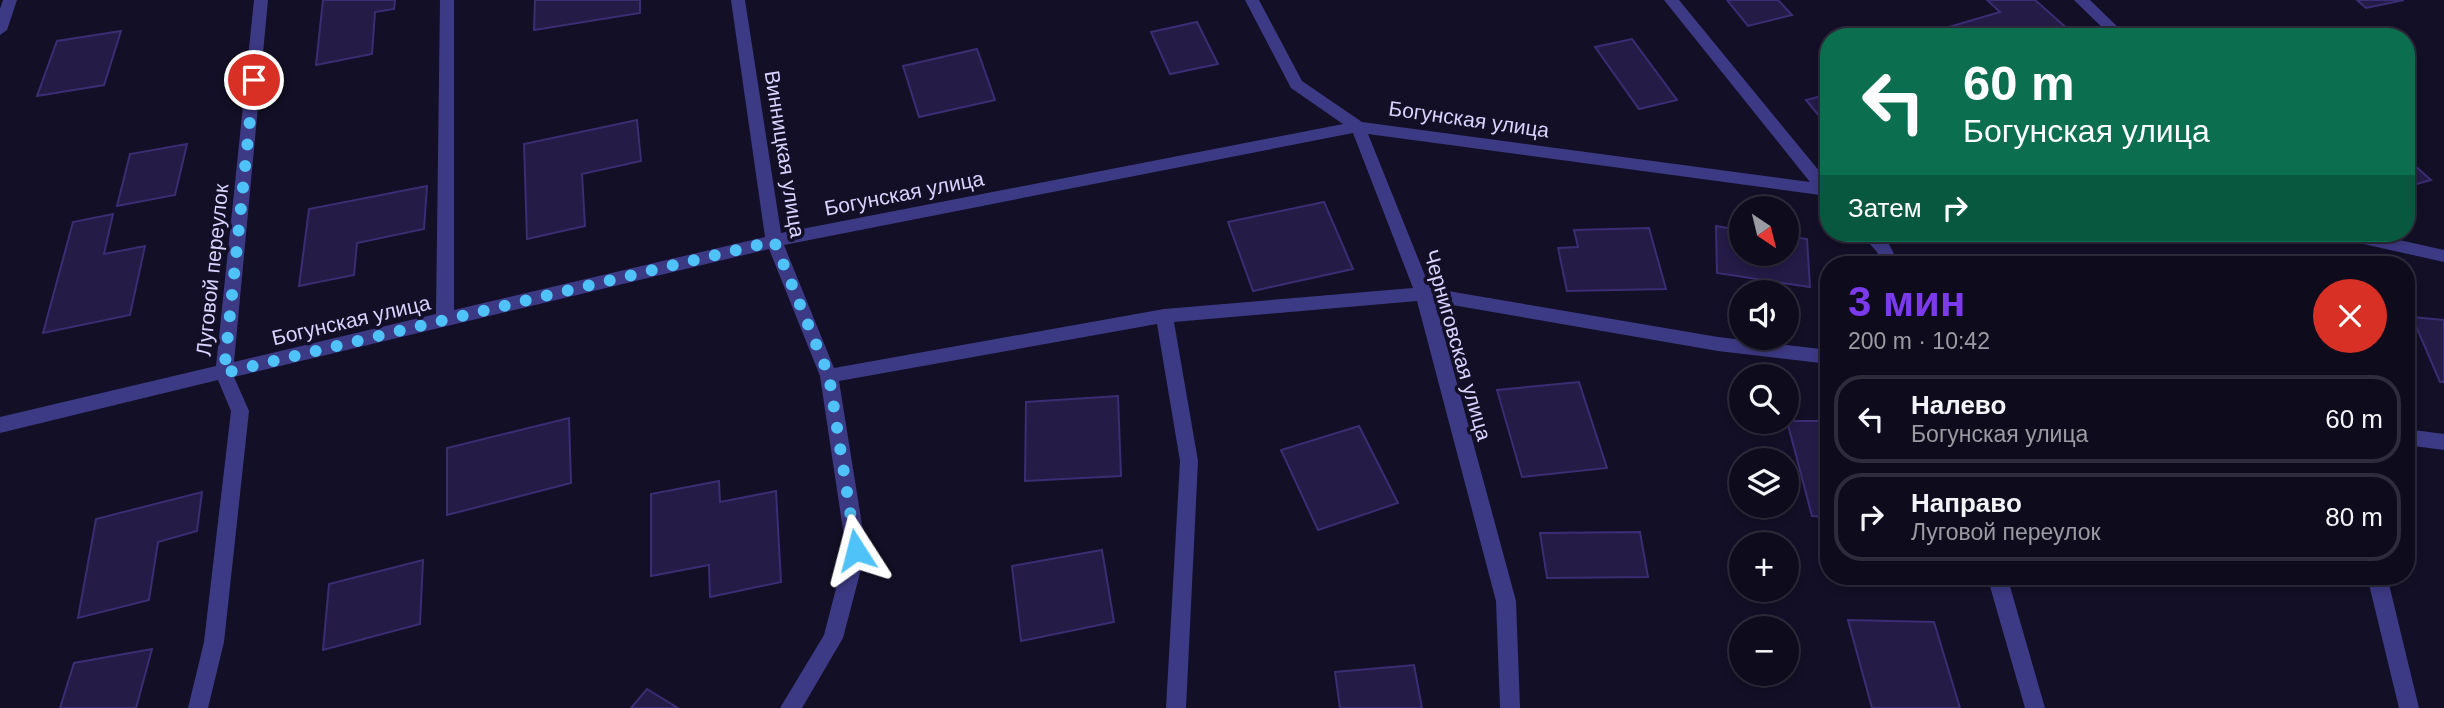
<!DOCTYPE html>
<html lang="ru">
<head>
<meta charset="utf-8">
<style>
	body { margin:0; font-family:Helvetica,sans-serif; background:#171425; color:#f1f3f6; height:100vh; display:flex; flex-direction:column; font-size:26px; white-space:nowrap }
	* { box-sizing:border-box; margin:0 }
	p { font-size:23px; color:#9b9ba3 }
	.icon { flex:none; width:38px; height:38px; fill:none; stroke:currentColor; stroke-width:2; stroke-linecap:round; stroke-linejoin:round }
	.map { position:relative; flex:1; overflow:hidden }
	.sheet { position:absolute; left:1820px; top:256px; width:595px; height:329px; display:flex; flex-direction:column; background:#0e0b1c; border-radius:28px; box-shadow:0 4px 10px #0003,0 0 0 2px #2e2b3b }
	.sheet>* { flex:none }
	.banner { position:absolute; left:1820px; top:28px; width:595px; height:214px; border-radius:28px; box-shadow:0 4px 10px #0003,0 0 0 2px #2e2b3b; background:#0b6e4f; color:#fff; overflow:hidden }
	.needle { width:46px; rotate:145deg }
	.tools { position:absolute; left:1729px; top:196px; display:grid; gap:14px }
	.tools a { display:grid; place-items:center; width:70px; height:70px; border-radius:50%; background:#0e0b1c; box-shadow:0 4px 10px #0003,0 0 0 2px #2e2b3b; font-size:35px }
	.pin { position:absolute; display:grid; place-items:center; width:60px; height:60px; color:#fff; margin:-30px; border:4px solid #fff; border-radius:50%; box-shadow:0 2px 7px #0007 }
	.me { position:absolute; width:77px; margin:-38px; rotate:351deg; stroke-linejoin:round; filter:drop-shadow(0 0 5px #0008) }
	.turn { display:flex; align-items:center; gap:24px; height:147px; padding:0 28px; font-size:32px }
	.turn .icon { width:91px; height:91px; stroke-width:2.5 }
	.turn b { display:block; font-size:49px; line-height:60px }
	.then { display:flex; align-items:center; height:66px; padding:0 28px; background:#0003; gap:14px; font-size:26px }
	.round { display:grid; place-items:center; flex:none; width:74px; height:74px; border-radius:37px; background:#171425 }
	.overview { display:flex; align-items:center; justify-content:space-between; height:119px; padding:0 28px }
	h1 { font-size:42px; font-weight:700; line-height:52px; color:#7c3aed }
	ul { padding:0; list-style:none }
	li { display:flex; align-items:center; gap:21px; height:88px; margin:0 14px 10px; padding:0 14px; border:4px solid #2e2b3b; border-radius:28px }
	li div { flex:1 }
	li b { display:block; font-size:26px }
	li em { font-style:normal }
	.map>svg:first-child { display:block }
	.building { fill:#241b47; stroke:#3b2d73; stroke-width:2 }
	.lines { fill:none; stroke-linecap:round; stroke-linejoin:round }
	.street { fill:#3d3a85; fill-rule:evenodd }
	.route { stroke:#4fc3f7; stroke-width:12; stroke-dasharray:0 21.6 }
	.labels { text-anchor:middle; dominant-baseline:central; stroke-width:7; stroke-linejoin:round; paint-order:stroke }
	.street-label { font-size:21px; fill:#d9d4ff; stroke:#130f26 }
</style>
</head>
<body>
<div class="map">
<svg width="2444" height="708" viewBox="0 0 2444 708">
	<rect width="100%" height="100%" fill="#130f26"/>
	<g class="building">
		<path d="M323,0H395L394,9L375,12L372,54L316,65Z"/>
		<path d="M535,0H640V13L534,30Z"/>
		<path d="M1727,0H1778L1792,15L1748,26Z"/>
		<path d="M1987,0H2035L2069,30L2047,37H1959L1949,27L2000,12Z"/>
		<path d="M2357,0H2404L2366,8Z"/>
		<path d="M1197,22L1218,64L1170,74L1151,32Z"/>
		<path d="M121,31L104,85L37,96L57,41Z"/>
		<path d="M1632,39L1677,100L1639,109L1595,47Z"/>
		<path d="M977,49L995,100L919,117L903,66Z"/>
		<path d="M1829,94V128L1806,100Z"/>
		<path d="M637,120L641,161L582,174L585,226L527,239L524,144Z"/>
		<path d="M187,144L175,195L117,206L130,154Z"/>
		<path d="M2406,158L2431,180L2406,187Z"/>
		<path d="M427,186L424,229L357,243L354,275L299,286L309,209Z"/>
		<path d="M1324,202L1353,269L1253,291L1228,222Z"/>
		<path d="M113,214L104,254L145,246L130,315L43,333L73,222Z"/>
		<path d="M1716,226L1741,230V254H1787V236L1807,239L1810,287L1717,273Z"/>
		<path d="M1649,228L1666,289L1567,291L1558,248L1578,247L1574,230Z"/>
		<path d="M2412,317L2444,320V382H2440Z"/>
		<path d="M1579,382L1607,468L1522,477L1497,390Z"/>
		<path d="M1118,396L1121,476L1025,481L1026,402Z"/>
		<path d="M569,418L571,483L447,515V448Z"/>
		<path d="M1787,421H1829V517L1812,516Z"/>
		<path d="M1359,426L1398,503L1318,530L1281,450Z"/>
		<path d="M719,481L720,502L776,491L781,582L710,597L709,565L651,576V494Z"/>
		<path d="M202,492L197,531L158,542L149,600L78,618L96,519Z"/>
		<path d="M1640,532L1648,577L1547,578L1540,533Z"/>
		<path d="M1102,550L1114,622L1021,641L1012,566Z"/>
		<path d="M423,560L420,624L323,650L329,584Z"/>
		<path d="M1848,620L1934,622L1960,708H1872Z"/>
		<path d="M152,649L136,708H60L74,663Z"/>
		<path d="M1414,665L1422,708H1340L1335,672Z"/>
		<path d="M647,689L678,708H631Z"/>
	</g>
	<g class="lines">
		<g class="street">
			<path d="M3,0H17L7,30L0,35V9Z"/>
			<path d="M254,0H268L234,362L436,314L440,0H454V310L765,237L731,0H745L781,233L1343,124L1291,88L1245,0H1259L1302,81L1362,122L1810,182L1664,0H1679L1829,183V199L1820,195L1368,134L1430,288L1718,337L1829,350V364L1718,351L1435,302L1516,601L1520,708H1500L1496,601L1417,301L1174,322L1198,461L1186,708H1166L1180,461L1157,324L839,381L866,550L843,638L802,708H780L824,635L846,550L820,376L769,249L234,377L249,411L224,642L208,708H188L204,642L231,411L218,380L0,433V417L216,366ZM1353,133L1413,288L1164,309L834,368L784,245Z"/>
			<path d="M2074,0H2090L2128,37H2112Z"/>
			<path d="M1860,233H1878L1889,244L1899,264H1883L1877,252Z"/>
			<path d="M2333,233H2368L2444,250V262L2341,239Z"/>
			<path d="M2406,429L2444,434V450L2406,445Z"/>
			<path d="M1987,576H2007L2045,708H2025Z"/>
			<path d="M2367,576H2387L2419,708H2399Z"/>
		</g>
	</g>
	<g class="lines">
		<path class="route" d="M254,80L224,373L774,241L829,376L856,550"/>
	</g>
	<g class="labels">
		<g class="street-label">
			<text transform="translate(1469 119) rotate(8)">Богунская улица</text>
			<text transform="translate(785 154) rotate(81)">Винницкая улица</text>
			<text transform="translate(904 193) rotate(-11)">Богунская улица</text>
			<text transform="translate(212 270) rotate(-84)">Луговой переулок</text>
			<text transform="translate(351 320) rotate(-13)">Богунская улица</text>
			<text transform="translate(1458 345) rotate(74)">Черниговская улица</text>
		</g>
	</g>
</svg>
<div class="tools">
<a><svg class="needle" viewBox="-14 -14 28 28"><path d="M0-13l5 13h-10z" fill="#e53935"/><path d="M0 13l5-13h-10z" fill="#9b9ba3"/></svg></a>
<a><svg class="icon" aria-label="sound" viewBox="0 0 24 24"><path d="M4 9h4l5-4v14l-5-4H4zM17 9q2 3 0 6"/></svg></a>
<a><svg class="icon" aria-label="search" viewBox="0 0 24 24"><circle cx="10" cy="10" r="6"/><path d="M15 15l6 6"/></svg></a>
<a><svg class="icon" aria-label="layers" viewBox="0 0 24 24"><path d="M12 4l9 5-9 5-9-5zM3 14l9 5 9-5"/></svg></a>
<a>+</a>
<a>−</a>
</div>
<div class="pin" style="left:254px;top:80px;background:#d93025"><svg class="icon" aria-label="arrive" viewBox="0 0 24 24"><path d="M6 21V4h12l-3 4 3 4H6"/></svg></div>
<svg class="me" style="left:856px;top:550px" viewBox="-20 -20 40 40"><path d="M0-17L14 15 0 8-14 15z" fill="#4fc3f7" stroke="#fff" stroke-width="4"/></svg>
<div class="banner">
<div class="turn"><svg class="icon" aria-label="left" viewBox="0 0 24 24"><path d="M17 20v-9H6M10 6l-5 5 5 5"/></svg><div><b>60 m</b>Богунская улица</div></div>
<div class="then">Затем<svg class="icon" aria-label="right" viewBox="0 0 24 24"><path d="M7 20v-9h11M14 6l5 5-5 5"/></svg></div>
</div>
<section class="sheet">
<div class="overview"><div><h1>3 мин</h1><p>200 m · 10:42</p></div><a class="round" style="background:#d93025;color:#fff"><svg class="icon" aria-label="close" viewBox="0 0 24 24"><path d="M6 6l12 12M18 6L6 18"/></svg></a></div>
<ul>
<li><svg class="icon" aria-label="left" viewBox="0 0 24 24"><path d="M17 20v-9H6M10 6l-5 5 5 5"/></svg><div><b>Налево</b><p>Богунская улица</p></div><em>60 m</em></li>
<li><svg class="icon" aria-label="right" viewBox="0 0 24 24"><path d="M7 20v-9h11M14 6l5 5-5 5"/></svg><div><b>Направо</b><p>Луговой переулок</p></div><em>80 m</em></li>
</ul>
</section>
</div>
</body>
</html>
